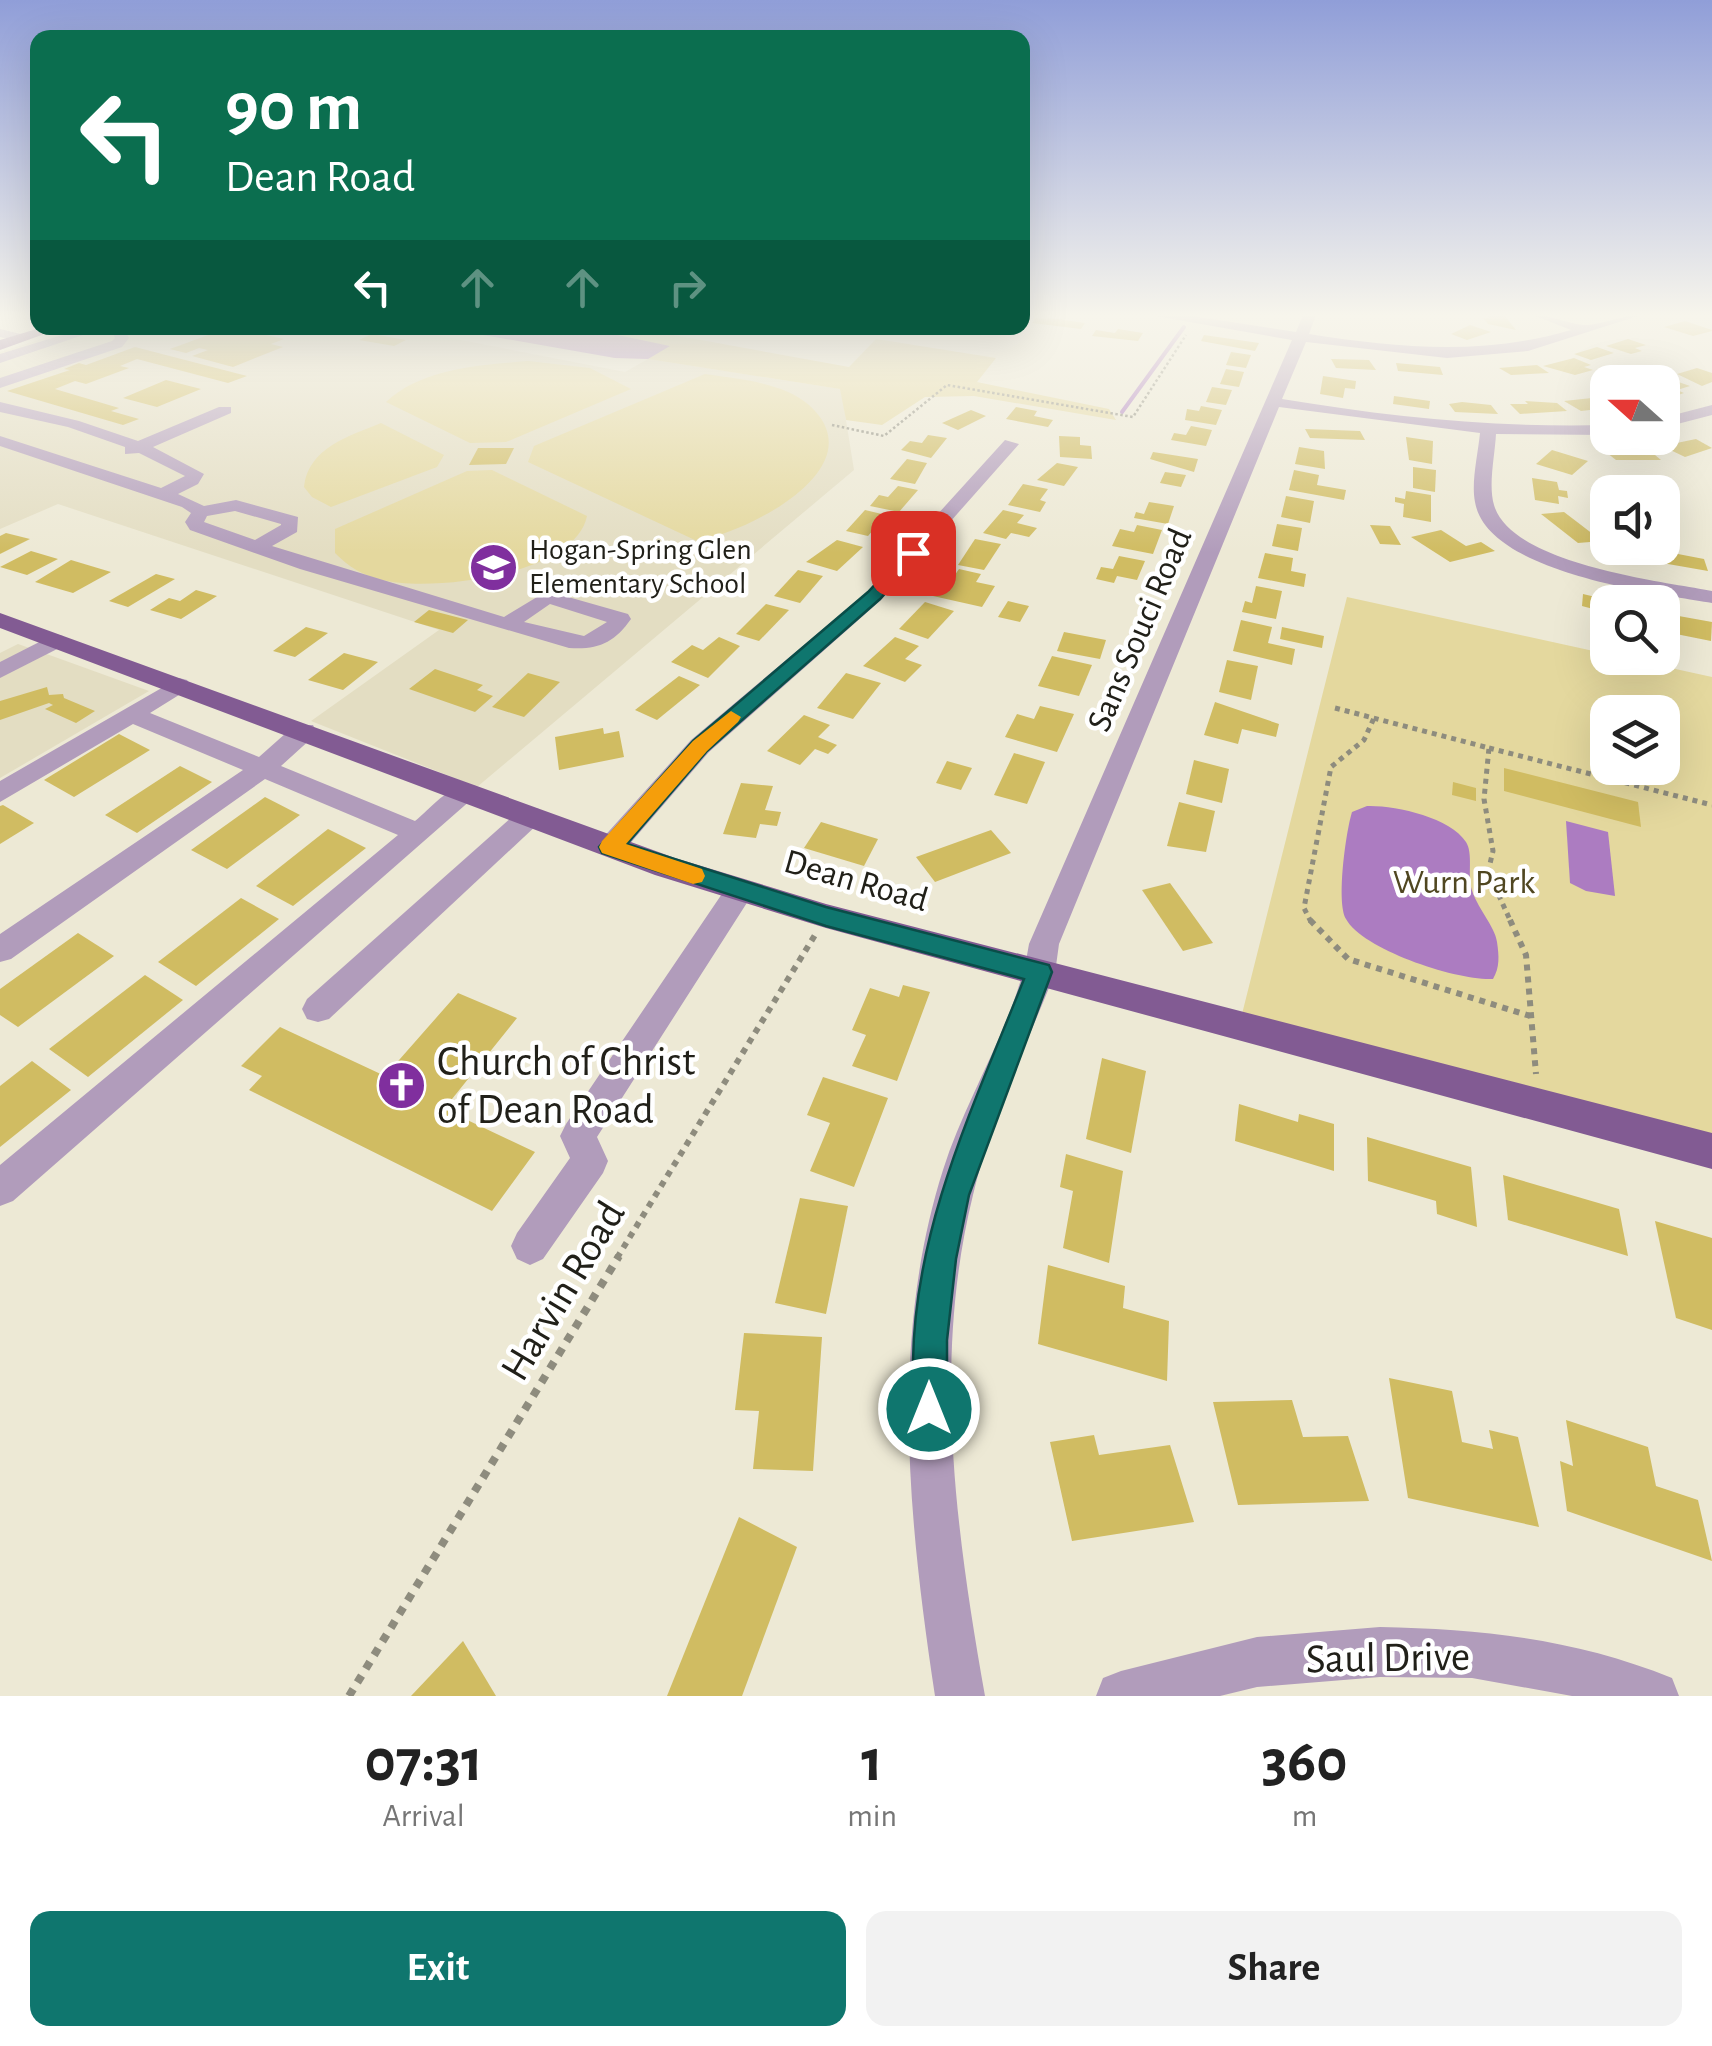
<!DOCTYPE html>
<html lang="en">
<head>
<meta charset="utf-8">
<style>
	body { margin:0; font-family:"Alegreya Sans",sans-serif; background:#f2f2f2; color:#222; height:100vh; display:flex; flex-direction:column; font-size:38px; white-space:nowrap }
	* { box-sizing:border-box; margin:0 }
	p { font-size:32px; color:#767676 }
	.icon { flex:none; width:55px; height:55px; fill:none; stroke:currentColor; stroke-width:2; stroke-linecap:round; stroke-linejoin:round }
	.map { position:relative; height:1696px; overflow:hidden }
	.drawer { display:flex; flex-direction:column; background:#fff; flex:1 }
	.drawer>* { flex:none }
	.banner { position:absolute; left:30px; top:30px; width:1000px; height:305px; border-radius:20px; box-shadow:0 10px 40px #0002; background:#0b6e4f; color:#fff; overflow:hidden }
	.needle { width:65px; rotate:291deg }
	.fabs { position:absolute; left:1590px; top:365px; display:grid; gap:20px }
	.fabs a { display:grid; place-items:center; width:90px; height:90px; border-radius:20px; background:#fff; box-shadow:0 10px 40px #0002; font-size:50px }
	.pin { position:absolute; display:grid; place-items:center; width:85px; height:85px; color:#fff; margin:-42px; border-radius:20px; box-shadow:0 5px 15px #0006 }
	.me { position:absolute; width:110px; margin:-55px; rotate:0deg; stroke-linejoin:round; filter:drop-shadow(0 0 8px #0008) }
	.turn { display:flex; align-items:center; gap:35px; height:210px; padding:0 30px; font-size:45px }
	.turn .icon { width:130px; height:130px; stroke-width:2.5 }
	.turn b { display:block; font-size:70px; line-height:85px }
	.lanes { display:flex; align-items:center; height:95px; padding:0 30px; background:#0003; justify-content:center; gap:50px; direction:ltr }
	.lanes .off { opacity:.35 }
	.eta { display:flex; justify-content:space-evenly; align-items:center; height:170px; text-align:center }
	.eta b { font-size:60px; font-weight:600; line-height:70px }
	.button { display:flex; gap:20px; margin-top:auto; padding:20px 30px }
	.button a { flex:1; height:115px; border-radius:20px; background:#0f766e; color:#fff; font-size:40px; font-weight:600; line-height:115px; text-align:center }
	.button a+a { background:#f2f2f2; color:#222 }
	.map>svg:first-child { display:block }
	.built { fill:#e3ddc2 }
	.green { fill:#e4d89e; fill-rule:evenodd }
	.water { fill:#ac7cc1 }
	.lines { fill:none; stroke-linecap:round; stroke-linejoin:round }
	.stream { stroke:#ac7cc1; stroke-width:4 }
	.building { fill:#d0bc62 }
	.path-far3 { stroke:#8e8c7e; stroke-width:2.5; stroke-dasharray:2.5 2.5; stroke-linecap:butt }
	.path-far2 { stroke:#8e8c7e; stroke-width:5; stroke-dasharray:5 5; stroke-linecap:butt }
	.path-far1 { stroke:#8e8c7e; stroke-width:6; stroke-dasharray:6 6; stroke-linecap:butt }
	.path { stroke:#8e8c7e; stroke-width:8; stroke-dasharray:8 8; stroke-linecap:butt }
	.minor { fill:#b19cbb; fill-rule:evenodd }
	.major { fill:#825b93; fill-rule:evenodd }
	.highway { fill:#714384; fill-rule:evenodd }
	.route { fill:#0f766e; stroke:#0a4d48; stroke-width:2.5 }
	.slow { fill:#f59e0b }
	.labels { text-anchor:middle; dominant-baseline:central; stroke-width:9; stroke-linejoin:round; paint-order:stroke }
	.far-poi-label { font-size:30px; fill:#212019; stroke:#fff; text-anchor:start }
	.street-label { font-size:35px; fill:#212019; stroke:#fff }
	.park-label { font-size:35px; fill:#504721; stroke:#fff }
	.near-poi-label { font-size:42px; fill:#212019; stroke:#fff; text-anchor:start }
	.near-street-label { font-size:42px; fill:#212019; stroke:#fff }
</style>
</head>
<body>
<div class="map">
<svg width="1712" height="1696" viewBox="0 0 1712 1696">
	<rect width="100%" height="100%" fill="#ede9d5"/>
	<g class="built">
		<path d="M76,328H399L625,372L648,359L841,389L854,470L477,787L311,721L439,630L58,504L0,529V352Z"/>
		<path d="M18,644L55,657L149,691L0,778V653Z"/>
	</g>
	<g class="green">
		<path d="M584,328H635L849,367L876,339L996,358L977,382L1109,409L1116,420L974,396L925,397L882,425L846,420L840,389L648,359L668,346Z"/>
		<path d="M528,361L590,368L631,389L506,442L470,443L386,402C422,368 481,365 528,361Z"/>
		<path d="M705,374C737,379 783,382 809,405C878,467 748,532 697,541L528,462L534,446Z"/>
		<path d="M381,423L444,455L437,467L331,507L312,497L304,487C308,448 349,436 381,423Z"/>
		<path d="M492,470L587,516C575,576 430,592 382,580C362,575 349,567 335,553V529L467,471Z"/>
		<path d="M1347,597L1712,677V1136L1242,1014ZM1608,712H1662V768H1608Z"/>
	</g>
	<g class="water">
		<path d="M475,328H584L670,346L648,359L615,358L460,331Z"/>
		<path d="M1367,806C1394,805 1450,817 1466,842C1473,853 1468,874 1471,887C1476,907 1495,926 1497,942C1499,956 1500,967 1493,979C1458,981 1363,950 1346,919C1336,902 1346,831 1352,812Z"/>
		<path d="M1566,821L1608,832L1615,896L1586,891L1570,883Z"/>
	</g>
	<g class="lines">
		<path class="stream" d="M1122,412L1184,327"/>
	</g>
	<g class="building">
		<path d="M1487,315H1504L1516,330L1488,324L1483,318H1489Z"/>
		<path d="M1036,318L1058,319L1085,323L1081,329L1032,323Z"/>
		<path d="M1685,321L1712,330V331L1693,336L1664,327Z"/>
		<path d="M1470,325L1491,332L1467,340L1451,334Z"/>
		<path d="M227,328H276L262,334L284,339L271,344L283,347L233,367L192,356L208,350L199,348L186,353L170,349Z"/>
		<path d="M1118,329L1143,333L1138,341L1092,336L1096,330L1115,333Z"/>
		<path d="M372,334L406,340L394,346L359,340Z"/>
		<path d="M1204,335L1259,343L1255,351L1201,341Z"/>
		<path d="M1628,339L1646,345L1635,348L1642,351L1631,354L1606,346Z"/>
		<path d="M135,347L247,376L228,383L137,359L120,366L129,368L86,384L75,381L55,389L119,408L111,411L139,419L123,425L7,391L70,370L64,369L79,363L86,365Z"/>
		<path d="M1597,347L1614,353L1591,360L1574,354Z"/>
		<path d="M1231,352L1251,355L1246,368L1226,365Z"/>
		<path d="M1574,358L1591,365L1584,367L1593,370L1575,375L1543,366Z"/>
		<path d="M1331,359L1369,360L1376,370L1336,368Z"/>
		<path d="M1396,363L1440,367L1443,375L1398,371Z"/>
		<path d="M1537,365L1549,373L1511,375L1499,368Z"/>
		<path d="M1697,368L1712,373V382L1702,386L1677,374Z"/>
		<path d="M1226,369L1244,372L1239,387L1220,384Z"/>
		<path d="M1323,376L1356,381L1355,389L1345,388L1343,398L1320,394Z"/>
		<path d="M1670,379L1690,386L1677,390L1684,393L1675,396L1662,391V382Z"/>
		<path d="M166,380L201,389L157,407L123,398Z"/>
		<path d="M1212,387L1232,390L1226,405L1206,402Z"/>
		<path d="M1394,396L1430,401L1429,409L1393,404Z"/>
		<path d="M1601,397L1608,401V408L1581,411L1564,401Z"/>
		<path d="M1525,401L1557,403L1567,411L1520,414L1510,404H1528Z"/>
		<path d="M1462,402L1491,405L1498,414L1455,412L1449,404Z"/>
		<path d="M1201,406L1222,410L1216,425L1185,420L1187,409L1199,411Z"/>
		<path d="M1016,407L1037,411L1034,416L1053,420L1048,427L1006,419Z"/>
		<path d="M971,410L986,416L958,430L942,423Z"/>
		<path d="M1191,426L1212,430L1206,446L1171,440L1174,433L1186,435Z"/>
		<path d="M1305,429L1360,431L1365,440L1310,438Z"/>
		<path d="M928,435L947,438L931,458L901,450L910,441L922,443Z"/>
		<path d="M1059,436L1080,437V445L1091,446L1092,459L1060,457Z"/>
		<path d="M1406,437L1433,441L1432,464L1409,460Z"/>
		<path d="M1696,439L1712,448L1685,457L1662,446Z"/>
		<path d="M1299,447L1324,451L1325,469L1295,464Z"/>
		<path d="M478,448H514L506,464L469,465Z"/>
		<path d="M1602,449L1649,450L1661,460H1616Z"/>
		<path d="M1552,450L1588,461L1572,475L1536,464Z"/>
		<path d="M1153,452L1198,459L1194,472L1150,459Z"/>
		<path d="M907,459L927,463L915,484L890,479Z"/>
		<path d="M1057,463L1078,467L1064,486L1037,480Z"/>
		<path d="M1413,467L1436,470L1435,492L1413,488Z"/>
		<path d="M1294,470L1319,475L1317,485L1346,490L1344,500L1289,490Z"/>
		<path d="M1165,472L1186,475L1181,487L1160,483Z"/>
		<path d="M1532,478L1557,482L1559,490L1567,491L1568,498L1558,496L1559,504L1535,500Z"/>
		<path d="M1023,484L1048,489L1040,500L1046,502L1040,512L1008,505Z"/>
		<path d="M898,486L918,490L899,512L870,506L879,495L888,497Z"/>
		<path d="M1406,491L1431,495V522L1403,517L1404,504L1395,502V497L1405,499Z"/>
		<path d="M1286,496L1314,501L1310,523L1281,517Z"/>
		<path d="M1149,502L1174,506L1168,524L1134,518L1136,512L1144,514Z"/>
		<path d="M865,510L886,515L868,536L846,531Z"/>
		<path d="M1003,510L1024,515L1017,523L1037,528L1029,537L1011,533L1006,539L983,533Z"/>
		<path d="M1564,512L1602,541L1578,543L1541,514Z"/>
		<path d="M1277,524L1302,528L1298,551L1272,546Z"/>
		<path d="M1137,525L1162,530L1153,554L1112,546L1120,529L1134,532Z"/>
		<path d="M1370,525L1390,526L1401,545L1380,544Z"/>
		<path d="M1441,530L1466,546L1481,542L1495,551L1450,562L1411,537Z"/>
		<path d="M6,533L30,539L0,554V536Z"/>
		<path d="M1662,535L1673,537L1678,554L1704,559L1708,571L1645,560L1642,548H1662Z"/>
		<path d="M975,539L1001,544L984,570L958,565Z"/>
		<path d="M837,540L863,547L837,571L806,562Z"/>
		<path d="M31,551L58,559L27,575L0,567Z"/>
		<path d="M1265,553L1293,558L1291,571L1306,574L1304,587L1258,578Z"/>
		<path d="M1119,556L1145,561L1137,580L1117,576L1114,583L1096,579L1101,567L1113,569Z"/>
		<path d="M71,560L111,572L73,593L35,582Z"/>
		<path d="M959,569L981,574L976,582L995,586L982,607L933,596L943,581L950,582Z"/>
		<path d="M798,570L823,576L800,603L774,596Z"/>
		<path d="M156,574L175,579L128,607L109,601Z"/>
		<path d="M1256,586L1282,591L1276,619L1242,612L1245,601L1252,603Z"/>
		<path d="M196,590L217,596L181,619L150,610L169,598L180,601Z"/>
		<path d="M1583,594L1608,600V613L1582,606Z"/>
		<path d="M1008,601L1029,606L1020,622L998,617Z"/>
		<path d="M925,602L954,611L928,639L899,629Z"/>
		<path d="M766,604L789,610L759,641L736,634Z"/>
		<path d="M429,610L468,620L453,633L414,622Z"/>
		<path d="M1662,613L1712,622L1711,641L1666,632Z"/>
		<path d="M1241,620L1272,627L1268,643L1295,649L1292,665L1233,651Z"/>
		<path d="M306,627L328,633L295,657L273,651Z"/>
		<path d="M1282,627L1324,636L1322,648L1280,639Z"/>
		<path d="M1064,632L1106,640L1100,659L1057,651Z"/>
		<path d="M719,637L740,646L708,678L671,662L692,645L703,650Z"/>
		<path d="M895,637L919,646L905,659L922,665L905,682L863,666Z"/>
		<path d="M344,653L378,662L343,690L308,680Z"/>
		<path d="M1052,656L1092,665L1079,696L1038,686Z"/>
		<path d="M1227,660L1258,666L1251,700L1219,692Z"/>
		<path d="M435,669L483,685L477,690L493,696L475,712L409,689Z"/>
		<path d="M528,673L560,682L524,717L492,707Z"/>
		<path d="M846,673L881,683L853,719L817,708Z"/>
		<path d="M679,676L700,685L657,720L635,710Z"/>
		<path d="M47,687L49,695L63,694L64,698L95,711L76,723L45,709L53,705L49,703L0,720V701Z"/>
		<path d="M1215,702L1279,724L1276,737L1242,729L1238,744L1204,735Z"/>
		<path d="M1040,706L1074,714L1057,752L1005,737L1017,714L1034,719Z"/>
		<path d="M804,715L830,725L818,737L837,745L828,754L815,749L800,765L767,751Z"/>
		<path d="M603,728L604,734L619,731L624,757L559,770L555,737Z"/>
		<path d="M119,734L150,750L74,797L44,780Z"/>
		<path d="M1014,753L1045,762L1027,804L994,795Z"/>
		<path d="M1194,760L1229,769L1222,803L1186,794Z"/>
		<path d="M947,761L972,768L961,790L936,783Z"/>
		<path d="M180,766L212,782L137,833L105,815Z"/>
		<path d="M1504,768L1638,802L1641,827L1504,791Z"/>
		<path d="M1453,782L1476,788V801L1452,795Z"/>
		<path d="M741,783L773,786L765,810L781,812L777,826L760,824L756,838L723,834Z"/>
		<path d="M265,797L300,815L227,869L191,850Z"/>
		<path d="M1179,802L1215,811L1206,852L1167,846Z"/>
		<path d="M3,805L34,823L0,844V806Z"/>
		<path d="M821,822L878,839L864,866L804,848Z"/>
		<path d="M328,829L366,848L293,906L256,886Z"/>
		<path d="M991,830L1011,853L935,882L916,857Z"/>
		<path d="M1170,883L1213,943L1183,951L1142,890Z"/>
		<path d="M241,898L279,919L196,986L158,962Z"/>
		<path d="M78,933L114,956L18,1027L0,1015V989Z"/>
		<path d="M145,975L183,1000L88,1077L49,1049Z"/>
		<path d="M903,985L930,992L897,1081L852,1066L866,1035L852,1030L870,988L899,997Z"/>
		<path d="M458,993L517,1018L444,1109L535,1152L492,1211L249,1090L262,1076L241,1066L280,1027L385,1076Z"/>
		<path d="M1102,1058L1146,1071L1131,1153L1086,1139Z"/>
		<path d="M32,1061L71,1090L0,1147V1086Z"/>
		<path d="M823,1077L888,1098L854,1187L810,1171L830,1123L807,1115Z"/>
		<path d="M1239,1104L1298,1122L1299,1114L1334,1124V1171L1235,1141Z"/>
		<path d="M1367,1137L1471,1167L1477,1227L1437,1214L1436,1201L1368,1181Z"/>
		<path d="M1066,1154L1123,1171L1109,1263L1063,1248L1073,1191L1060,1187Z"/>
		<path d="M1503,1175L1619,1209L1628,1256L1508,1220Z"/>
		<path d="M800,1198L848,1206L826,1314L775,1303Z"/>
		<path d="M1655,1221L1712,1238V1330L1676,1318Z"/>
		<path d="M1048,1265L1125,1286L1123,1308L1169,1321L1167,1381L1038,1344Z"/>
		<path d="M744,1333L822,1337L813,1471L753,1469L759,1411L735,1410Z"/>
		<path d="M1389,1378L1452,1391L1462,1442L1493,1449L1489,1430L1518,1437L1539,1527L1408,1498Z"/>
		<path d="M1292,1400L1303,1437L1348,1436L1369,1501L1238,1505L1213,1402Z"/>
		<path d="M1566,1420L1648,1447L1656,1486L1698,1500L1712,1561L1567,1511L1560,1461L1573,1466Z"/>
		<path d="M1094,1435L1099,1455L1170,1445L1194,1522L1072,1541L1050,1442Z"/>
		<path d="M739,1517L797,1547L742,1696H667Z"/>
		<path d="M463,1641L496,1696H411Z"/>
	</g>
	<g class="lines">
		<path class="path-far3" d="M832,425L884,436L947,385L1133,417L1186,335"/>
		<g class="path-far2">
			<path d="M1335,708L1489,748L1484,799L1493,851L1488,872L1511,922"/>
			<path d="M1489,748L1712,805"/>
			<path d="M1311,922L1304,908L1331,767L1364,740L1374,718"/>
		</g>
		<g class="path-far1">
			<path d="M1310,920L1348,959L1530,1016"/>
			<path d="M1510,920L1526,955L1536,1074"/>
			<path d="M617,1258L815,935"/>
		</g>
		<path class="path" d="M349,1696L619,1256"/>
		<g class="minor">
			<path d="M1150,315H1185L1296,332L1303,315H1316L1309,334C1398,348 1483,356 1571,330L1533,315C1551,315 1565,323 1583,325C1598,326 1622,315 1641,315L1528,351L1447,358L1306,342L1282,399C1390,417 1498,428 1608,425V435L1496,434C1495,455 1488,485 1494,505C1511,564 1660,581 1712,591V603C1655,593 1487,573 1475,502C1471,482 1478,454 1480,433L1279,407L1059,944L1055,973C1026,1046 991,1118 973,1195C932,1360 956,1532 985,1696H935C909,1523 889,1340 943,1170C966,1096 1018,1018 1029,944L1292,340Z"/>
			<path d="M85,328H104L0,363V354Z"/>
			<path d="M111,328H124L129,338L122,347L0,388V378L112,341L115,338Z"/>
			<path d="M0,329L25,335L27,338L20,342L0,337Z"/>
			<path d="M0,402L79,421L138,441L219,407H231V413L153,447L204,474L198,484L178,494L204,506L236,500L298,517L297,532L272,546L504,617L547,591L628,614L631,619C614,643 598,650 569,648L300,569L190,530L185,522L191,513L182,507L0,446V436L161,488L185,476L139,453L125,454V447L68,427L0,412ZM235,511L281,524V525L255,540L204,522L207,516ZM550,604L607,622L584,636L524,622Z"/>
			<path d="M1712,405V415L1662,428V418Z"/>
			<path d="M1005,440L1019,444L881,600L709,752L621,854H601L597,847L601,840L691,740L867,592Z"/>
			<path d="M55,634L63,636L66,641L63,646L0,678V662Z"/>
			<path d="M179,678L187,680L191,685L187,690L150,713L259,757L295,725H313L316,731L313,737L281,766L415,821C432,807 454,779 476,786L480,792L13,1201L0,1206V1165L398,835L265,779L11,959L0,962V934L243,770L133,724L0,802V781Z"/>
			<path d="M530,807L539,809L543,816L539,823L329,1019L318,1022L307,1019L302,1009L307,999L521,809Z"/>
			<path d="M740,879L750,882L754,890L750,898L597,1137L608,1161L603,1173L543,1259L530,1265L517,1259L511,1246L517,1233L570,1158L560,1136L566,1124L730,882Z"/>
			<path d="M1380,1627C1482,1629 1576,1639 1672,1678L1679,1696H1572L1472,1678L1380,1677L1257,1687L1220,1696H1096L1103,1678L1121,1671L1257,1637Z"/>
		</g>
		<path class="major" d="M0,613L675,858L826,904L1712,1133V1169L826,928L655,875L0,628Z"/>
		<path class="highway" d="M40,328H61L0,350V340Z"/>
	</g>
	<linearGradient id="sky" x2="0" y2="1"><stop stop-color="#909ed8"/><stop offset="0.57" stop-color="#f7f5ec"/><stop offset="1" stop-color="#f7f5ec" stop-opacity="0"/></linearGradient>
	<rect width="1712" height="553" fill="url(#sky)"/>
	<path class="route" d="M907,550L921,553L880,599L707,751L627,844L826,907L1049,965L1052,972L969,1195L956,1259L947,1340V1409L942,1421L929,1427L917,1421C909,1402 912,1381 913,1361C915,1225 975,1103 1024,979L826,926L602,853L599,847L693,741L868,592Z"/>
	<path class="slow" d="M731,711L741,717L738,722L707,751L626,844L702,869L705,876L702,882L693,884L602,853L599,847L602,841L693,741Z"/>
	<defs>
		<symbol id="school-disc" viewBox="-11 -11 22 22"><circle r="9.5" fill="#802f9e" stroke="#fff"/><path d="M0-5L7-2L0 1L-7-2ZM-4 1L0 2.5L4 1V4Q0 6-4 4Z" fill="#fff"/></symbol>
		<symbol id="church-disc" viewBox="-11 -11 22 22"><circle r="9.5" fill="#802f9e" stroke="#fff"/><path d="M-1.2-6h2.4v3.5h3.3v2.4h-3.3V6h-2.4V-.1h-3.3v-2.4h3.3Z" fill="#fff"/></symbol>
	</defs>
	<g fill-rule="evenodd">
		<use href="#school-disc" x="466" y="540" width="55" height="55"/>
		<use href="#church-disc" x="374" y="1058" width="55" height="55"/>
	</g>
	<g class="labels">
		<g class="far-poi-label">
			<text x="529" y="550">Hogan-Spring Glen<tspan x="529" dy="34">Elementary School</tspan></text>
		</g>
		<g class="street-label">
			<text transform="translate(1140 630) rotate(-67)">Sans Souci Road</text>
			<text transform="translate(856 881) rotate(16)">Dean Road</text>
		</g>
		<g class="park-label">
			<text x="1464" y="882">Wurn Park</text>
		</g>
		<g class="near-poi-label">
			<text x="437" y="1062">Church of Christ<tspan x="437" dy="48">of Dean Road</tspan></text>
		</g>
		<g class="near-street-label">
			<text transform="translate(563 1291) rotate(-59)">Harvin Road</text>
			<text transform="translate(1388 1658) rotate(-1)">Saul Drive</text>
		</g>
	</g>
</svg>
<div class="fabs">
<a><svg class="needle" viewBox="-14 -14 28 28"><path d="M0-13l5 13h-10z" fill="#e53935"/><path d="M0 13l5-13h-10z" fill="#767676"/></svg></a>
<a><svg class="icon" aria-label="sound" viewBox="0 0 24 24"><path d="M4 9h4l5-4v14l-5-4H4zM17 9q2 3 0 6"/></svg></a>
<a><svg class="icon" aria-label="search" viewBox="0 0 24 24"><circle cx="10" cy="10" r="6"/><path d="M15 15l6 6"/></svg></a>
<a><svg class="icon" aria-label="layers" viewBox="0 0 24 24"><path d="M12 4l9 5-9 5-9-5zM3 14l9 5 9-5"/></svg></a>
</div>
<div class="pin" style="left:913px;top:553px;background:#d93025"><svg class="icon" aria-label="arrive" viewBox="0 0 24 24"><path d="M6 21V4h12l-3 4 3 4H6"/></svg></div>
<svg class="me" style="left:929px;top:1409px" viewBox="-20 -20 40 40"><circle r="17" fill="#0f766e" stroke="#fff" stroke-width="3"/><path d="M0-11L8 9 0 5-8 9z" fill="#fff"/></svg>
<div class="banner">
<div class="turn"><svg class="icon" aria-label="left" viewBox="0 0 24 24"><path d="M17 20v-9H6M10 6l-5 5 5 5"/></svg><div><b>90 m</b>Dean Road</div></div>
<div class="lanes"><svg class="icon" aria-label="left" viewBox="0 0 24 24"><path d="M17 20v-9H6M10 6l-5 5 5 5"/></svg><svg class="icon off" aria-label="ahead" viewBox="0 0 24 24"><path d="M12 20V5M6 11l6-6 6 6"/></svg><svg class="icon off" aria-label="ahead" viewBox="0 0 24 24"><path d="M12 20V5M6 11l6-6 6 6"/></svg><svg class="icon off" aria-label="right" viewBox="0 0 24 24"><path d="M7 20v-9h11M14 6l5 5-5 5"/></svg></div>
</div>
</div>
<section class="drawer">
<div class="eta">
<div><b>07:31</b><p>Arrival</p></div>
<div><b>1</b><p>min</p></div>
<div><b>360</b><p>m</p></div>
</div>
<div class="button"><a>Exit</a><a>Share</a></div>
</section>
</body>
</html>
